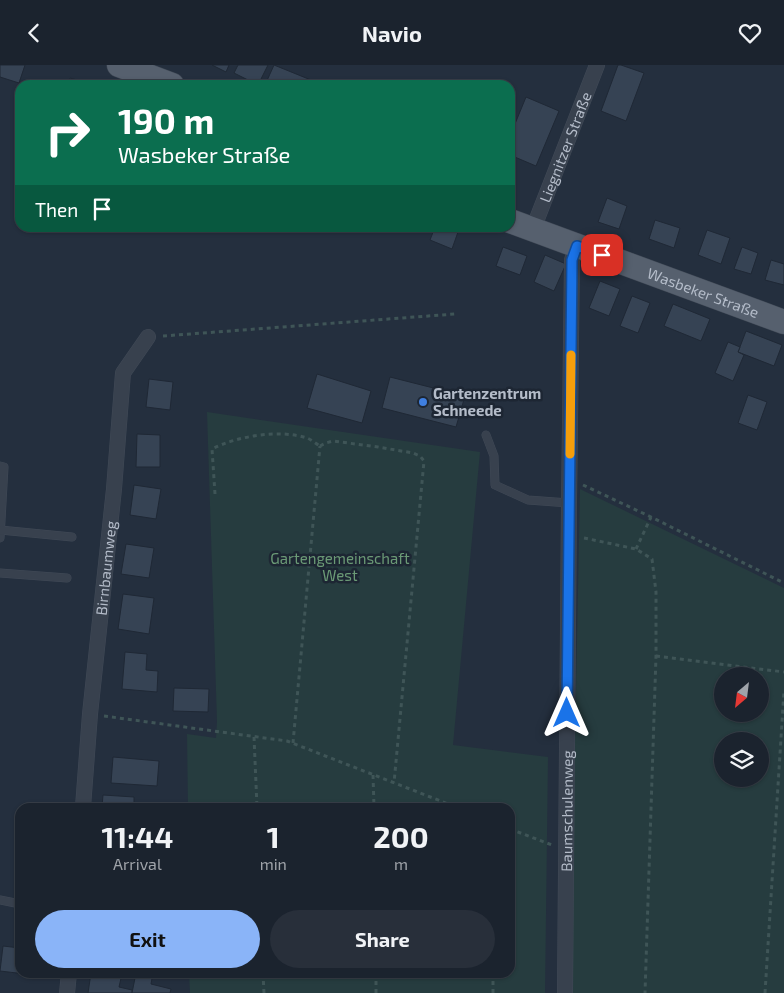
<!DOCTYPE html>
<html lang="en">
<head>
<meta charset="utf-8">
<style>
	body { margin:0; font-family:"Exo 2",sans-serif; background:#282f3a; color:#f1f3f6; height:100vh; display:flex; flex-direction:column; font-size:19px; white-space:nowrap }
	* { box-sizing:border-box; margin:0 }
	p { font-size:16px; color:#a0a4aa }
	.icon { flex:none; width:28px; height:28px; fill:none; stroke:currentColor; stroke-width:2; stroke-linecap:round; stroke-linejoin:round }
	.map { position:relative; flex:1; overflow:hidden }
	.panel { position:absolute; left:15px; top:738px; width:500px; height:175px; display:flex; flex-direction:column; background:#1b232e; border-radius:15px; box-shadow:0 1px 4px #0004,0 0 0 1px #39404a }
	.panel>* { flex:none }
	.guide { position:absolute; left:15px; top:15px; width:500px; height:152px; border-radius:15px; box-shadow:0 1px 4px #0004,0 0 0 1px #39404a; background:#0b6e4f; color:#fff; overflow:hidden }
	.needle { width:32px; rotate:208deg }
	.tools { position:absolute; left:714px; top:602px; display:grid; gap:10px }
	.tools a { display:grid; place-items:center; width:55px; height:55px; border-radius:50%; background:#1b232e; box-shadow:0 1px 4px #0004,0 0 0 1px #39404a; font-size:25px }
	.pin { position:absolute; display:grid; place-items:center; width:42px; height:42px; color:#fff; margin:-21px; border-radius:10px; box-shadow:0 2px 8px #0006 }
	.me { position:absolute; width:55px; margin:-28px; rotate:0deg; stroke-linejoin:round; filter:drop-shadow(0 0 4px #0008) }
	.turn { display:flex; align-items:center; gap:18px; height:105px; padding:0 20px; font-size:22px }
	.turn .icon { width:65px; height:65px; stroke-width:2.5 }
	.turn b { display:block; font-size:35px; line-height:42px }
	.then { display:flex; align-items:center; height:48px; padding:0 20px; background:#0003; gap:10px; font-size:19px }
	.eta { display:flex; justify-content:space-evenly; align-items:center; height:85px; text-align:center }
	.eta b { font-size:30px; font-weight:700; line-height:35px }
	.primary-button { display:flex; gap:10px; margin-top:auto; padding:10px 20px }
	.primary-button a { flex:1; height:58px; border-radius:30px; background:#8ab4f8; color:#111; font-size:20px; font-weight:700; line-height:58px; text-align:center }
	.primary-button a+a { background:#282f3a; color:#f1f3f6 }
	header { display:flex; justify-content:space-between; align-items:center; height:65px; padding:0 20px; background:#1b232e; font-size:22px; font-weight:700 }
	.map>svg:first-child { display:block }
	.green { fill:#263c3f; fill-rule:evenodd }
	.building { fill:#364354; stroke:#1f2835 }
	.lines { fill:none; stroke-linecap:round; stroke-linejoin:round }
	.service-casing { stroke:#414a57; stroke-width:9 }
	.minor-casing { stroke:#414a57; stroke-width:16 }
	.primary-casing { stroke:#414a57; stroke-width:25 }
	.path { stroke:#3f5557; stroke-width:3; stroke-dasharray:4 4; stroke-linecap:butt }
	.service { stroke:#38414e; stroke-width:8 }
	.minor { stroke:#38414e; stroke-width:15 }
	.primary { stroke:#56606e; stroke-width:24 }
	.route-casing { stroke:#114b97; stroke-width:12 }
	.route { stroke:#1a73e8; stroke-width:9 }
	.slow { stroke:#f59e0b; stroke-width:9 }
	.shop-dot { fill:#3f7fe0; stroke:#1d2633; stroke-width:2 }
	.labels { text-anchor:middle; dominant-baseline:central; stroke-width:5; stroke-linejoin:round; paint-order:stroke }
	.street-label { font-size:15px; fill:#b4bcc9; stroke:#1d2633 }
	.poi-label { font-size:15px; font-weight:bold; fill:#b4bcc9; stroke:#1d2633; text-anchor:start }
	.park-label { font-size:15px; fill:#6b9a76; stroke:#1d2633 }
</style>
</head>
<body>
<header><svg class="icon" aria-label="back" viewBox="0 0 24 24"><path d="M15 5l-7 7 7 7"/></svg>Navio<svg class="icon" aria-label="heart" viewBox="0 0 24 24"><path d="M12 20l-8-8c-3-5 5-10 8-4 3-6 11-1 8 4z"/></svg></header>
<div class="map">
<svg width="784" height="928" viewBox="0 0 784 928">
	<rect width="100%" height="100%" fill="#242f3e"/>
	<g class="green">
		<path d="M207,347L480,387L453,680L548,692L545,928H190L189,908H510V742H188L187,669L216,673L217,656Z"/>
		<path d="M580,424L784,523V928H570ZM722,611H760V649H722ZM722,676H760V714H722Z"/>
	</g>
	<g class="building">
		<path d="M0,0H25L19,18L0,12Z"/>
		<path d="M212,0H229L226,7Z"/>
		<path d="M238,0H268L258,20L234,8Z"/>
		<path d="M274,0L311,15L309,20H265Z"/>
		<path d="M618,0H621L644,8L626,56L601,46Z"/>
		<path d="M70,13L92,19V20H68Z"/>
		<path d="M526,32L559,46L536,101L510,90V71Z"/>
		<path d="M607,133L627,141L619,164L598,157Z"/>
		<path d="M655,155L680,163L674,183L649,174Z"/>
		<path d="M435,162H446L458,167L452,184L430,175Z"/>
		<path d="M707,165L730,173L721,199L698,190Z"/>
		<path d="M503,182L527,191L520,210L496,201Z"/>
		<path d="M742,182L758,188L751,209L734,204Z"/>
		<path d="M545,190L566,199L554,226L534,217Z"/>
		<path d="M771,195L784,199V220L765,215Z"/>
		<path d="M600,216L620,224L609,251L589,243Z"/>
		<path d="M632,231L650,238L638,268L620,261Z"/>
		<path d="M673,239L710,254L701,276L664,261Z"/>
		<path d="M746,266L782,280L774,301L738,287Z"/>
		<path d="M728,277L740,282L738,287L744,290L733,316L715,308Z"/>
		<path d="M317,309L371,326L362,358L307,343Z"/>
		<path d="M390,312L465,331L456,362L382,343Z"/>
		<path d="M149,314L173,317L170,345L146,342Z"/>
		<path d="M748,330L767,337L757,365L738,358Z"/>
		<path d="M137,369L160,370V402H136Z"/>
		<path d="M134,420L161,424L156,454L130,450Z"/>
		<path d="M126,479L154,483L149,513L121,509Z"/>
		<path d="M123,529L154,533L149,569L118,564Z"/>
		<path d="M125,587L147,589L146,605L158,606L157,627L122,624Z"/>
		<path d="M174,623L209,624L208,647L173,646Z"/>
		<path d="M113,692L159,696L157,721L111,718Z"/>
		<path d="M103,730L134,732V742H102Z"/>
		<path d="M3,881L20,883V908H43L42,911L0,906Z"/>
		<path d="M91,908L122,909L119,922L132,925V928H88Z"/>
		<path d="M136,908H153L151,919L171,924L170,928H132Z"/>
	</g>
	<g class="lines">
		<defs>
			<g id="service">
				<path d="M486,370L494,391L495,420L528,435L569,438"/>
				<path d="M0,401L4,402L0,473"/>
				<path d="M0,465L72,472"/>
				<path d="M0,508L67,513"/>
				<path d="M0,835L20,839"/>
			</g>
			<g id="minor">
				<path id="s1" d="M533,164L597,0"/>
				<path id="s2" d="M83,742L90,649L114,424L123,308L148,272"/>
				<path d="M67,928L69,908"/>
				<path id="s3" d="M565,928L569,438L572,195L577,181"/>
			</g>
			<g id="primary">
				<path d="M119,0L172,20"/>
				<path id="s4" d="M510,156L784,257"/>
			</g>
		</defs>
		<use href="#service" class="service-casing"/>
		<use href="#minor" class="minor-casing"/>
		<use href="#primary" class="primary-casing"/>
		<g class="path">
			<path d="M163,271L455,249"/>
			<path d="M320,381L326,378L333,376L378,382L413,388L420,391L424,396L394,718"/>
			<path d="M583,420L651,452L784,518"/>
			<path d="M215,429L212,384C237,371 280,364 307,373C312,375 316,379 320,381"/>
			<path d="M584,473L636,484L652,494L656,527V591L645,928"/>
			<path d="M636,484L651,452"/>
			<path d="M656,591L784,607"/>
			<path d="M104,651L287,676L456,742"/>
			<path d="M254,672L257,742"/>
			<path d="M293,678L320,381"/>
			<path d="M373,710L374,742"/>
			<path d="M510,764L552,780"/>
			<path d="M263,908L264,928"/>
			<path d="M376,908V928"/>
			<path d="M493,928V908"/>
			<path d="M765,928L784,625"/>
		</g>
		<use href="#service" class="service"/>
		<use href="#minor" class="minor"/>
		<use href="#primary" class="primary"/>
	</g>
	<g class="lines">
		<defs>
			<path id="route" d="M567,648L572,195L577,181L602,190"/>
		</defs>
		<use href="#route" class="route-casing"/>
		<use href="#route" class="route"/>
		<path class="slow" d="M570,389L571,290"/>
	</g>
	<circle class="shop-dot" cx="423" cy="337" r="5"/>
	<g class="labels">
		<g class="street-label">
			<text stroke="none"><textPath href="#s1" startOffset="88">Liegnitzer Straße</textPath></text>
			<text stroke="none"><textPath href="#s4" startOffset="206">Wasbeker Straße</textPath></text>
			<text stroke="none"><textPath href="#s2" startOffset="240">Birnbaumweg</textPath></text>
			<text stroke="none"><textPath href="#s3" startOffset="182">Baumschulenweg</textPath></text>
		</g>
		<g class="poi-label">
			<text x="433" y="328">Gartenzentrum<tspan x="433" dy="17">Schneede</tspan></text>
		</g>
		<g class="park-label">
			<text x="340" y="493">Gartengemeinschaft<tspan x="340" dy="17">West</tspan></text>
		</g>
	</g>
</svg>
<div class="tools">
<a><svg class="needle" viewBox="-14 -14 28 28"><path d="M0-13l5 13h-10z" fill="#e53935"/><path d="M0 13l5-13h-10z" fill="#a0a4aa"/></svg></a>
<a><svg class="icon" aria-label="layers" viewBox="0 0 24 24"><path d="M12 4l9 5-9 5-9-5zM3 14l9 5 9-5"/></svg></a>
</div>
<div class="pin" style="left:602px;top:190px;background:#d93025"><svg class="icon" aria-label="arrive" viewBox="0 0 24 24"><path d="M6 21V4h12l-3 4 3 4H6"/></svg></div>
<svg class="me" style="left:567px;top:648px" viewBox="-20 -20 40 40"><path d="M0-17L14 15 0 8-14 15z" fill="#1a73e8" stroke="#fff" stroke-width="4"/></svg>
<div class="guide">
<div class="turn"><svg class="icon" aria-label="right" viewBox="0 0 24 24"><path d="M7 20v-9h11M14 6l5 5-5 5"/></svg><div><b>190 m</b>Wasbeker Straße</div></div>
<div class="then">Then<svg class="icon" aria-label="arrive" viewBox="0 0 24 24"><path d="M6 21V4h12l-3 4 3 4H6"/></svg></div>
</div>
<section class="panel">
<div class="eta">
<div><b>11:44</b><p>Arrival</p></div>
<div><b>1</b><p>min</p></div>
<div><b>200</b><p>m</p></div>
</div>
<div class="primary-button"><a>Exit</a><a>Share</a></div>
</section>
</div>
</body>
</html>
